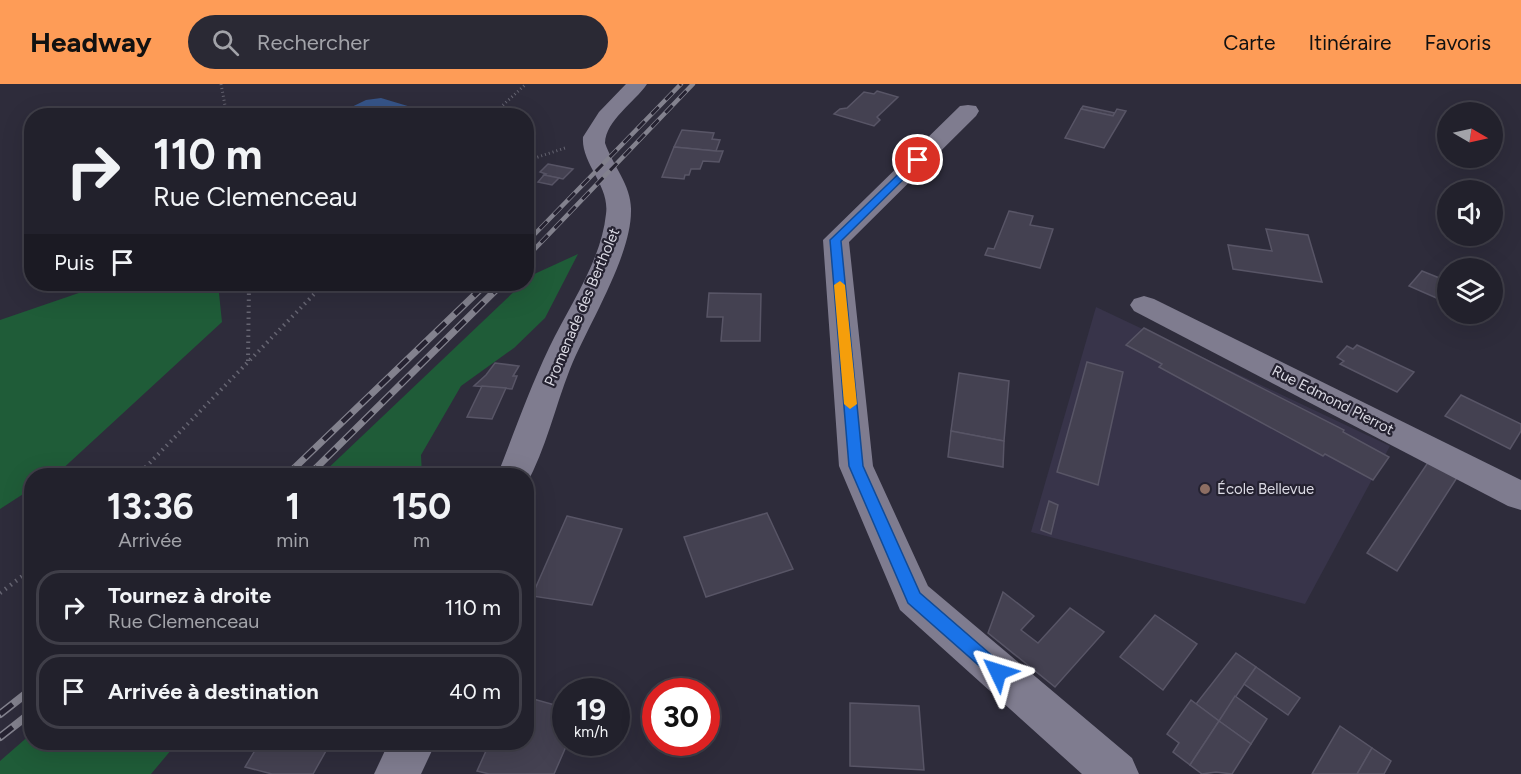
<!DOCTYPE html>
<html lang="fr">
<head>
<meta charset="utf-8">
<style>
	body { margin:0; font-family:Figtree,sans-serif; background:#2a2934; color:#f1f3f6; height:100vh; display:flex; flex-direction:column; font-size:22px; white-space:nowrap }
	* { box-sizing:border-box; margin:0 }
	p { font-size:20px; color:#a2a3a9 }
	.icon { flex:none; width:33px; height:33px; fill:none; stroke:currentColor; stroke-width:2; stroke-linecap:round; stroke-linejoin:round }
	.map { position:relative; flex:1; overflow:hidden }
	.details { position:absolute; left:24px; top:384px; width:510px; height:282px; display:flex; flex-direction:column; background:#22212c; border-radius:24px; box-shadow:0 6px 24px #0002,0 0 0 2px #3f3e48 }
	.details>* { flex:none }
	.top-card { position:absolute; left:24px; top:24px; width:510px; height:183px; border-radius:24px; box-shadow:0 6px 24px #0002,0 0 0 2px #3f3e48; background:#22212c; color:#f1f3f6; overflow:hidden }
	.needle { width:39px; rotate:99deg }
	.tools { position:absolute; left:1437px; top:18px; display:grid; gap:12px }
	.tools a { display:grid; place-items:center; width:66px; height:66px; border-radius:50%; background:#22212c; box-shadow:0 6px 24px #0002,0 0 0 2px #3f3e48; font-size:30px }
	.speed { position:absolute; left:552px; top:594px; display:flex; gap:12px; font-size:30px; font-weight:700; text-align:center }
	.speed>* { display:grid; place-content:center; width:78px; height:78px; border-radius:50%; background:#22212c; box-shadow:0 6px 24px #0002,0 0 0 2px #3f3e48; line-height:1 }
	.speed small { font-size:15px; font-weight:400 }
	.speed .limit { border:9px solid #d22; background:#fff; color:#111 }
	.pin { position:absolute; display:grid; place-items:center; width:51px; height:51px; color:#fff; margin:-26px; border:3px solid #fff; border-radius:50%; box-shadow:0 2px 6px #0007 }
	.me { position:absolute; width:66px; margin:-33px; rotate:311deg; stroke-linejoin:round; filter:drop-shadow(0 0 4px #0008) }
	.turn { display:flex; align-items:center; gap:21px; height:126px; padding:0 30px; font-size:27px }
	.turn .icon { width:78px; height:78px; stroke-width:2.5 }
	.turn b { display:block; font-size:42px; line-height:51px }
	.then { display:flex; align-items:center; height:57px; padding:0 30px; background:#0003; gap:12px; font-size:22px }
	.eta { display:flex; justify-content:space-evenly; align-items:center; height:102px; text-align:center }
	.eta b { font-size:36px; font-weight:700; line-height:42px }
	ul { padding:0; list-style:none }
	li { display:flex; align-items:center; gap:18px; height:75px; margin:0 12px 9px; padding:0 18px; border:3px solid #3f3e48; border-radius:24px }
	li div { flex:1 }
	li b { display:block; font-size:22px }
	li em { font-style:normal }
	header { display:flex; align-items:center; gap:36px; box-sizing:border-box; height:84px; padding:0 30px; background:#fe9c57; color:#111 }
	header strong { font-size:28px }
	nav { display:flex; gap:33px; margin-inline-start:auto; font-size:21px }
	.search { width:420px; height:54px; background:#2a2934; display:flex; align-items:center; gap:15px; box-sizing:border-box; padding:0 21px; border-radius:33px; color:#a2a3a9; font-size:22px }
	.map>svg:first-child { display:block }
	.built { fill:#38344a }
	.green { fill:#1f5c38 }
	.water { fill:#365488 }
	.building { fill:#444151; stroke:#585566; stroke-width:1.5 }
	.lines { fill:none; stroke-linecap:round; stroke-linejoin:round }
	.path-far2 { stroke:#666572; stroke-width:3; stroke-dasharray:1 3; stroke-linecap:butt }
	.path-far1 { stroke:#666572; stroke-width:4; stroke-dasharray:1.5 4.5; stroke-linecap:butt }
	.path { stroke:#666572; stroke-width:4.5; stroke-dasharray:1.5 5; stroke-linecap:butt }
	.street { fill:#7f7c8f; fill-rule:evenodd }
	.secondary { fill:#7f7c8f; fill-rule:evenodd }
	.rail-far2-casing { stroke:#83828e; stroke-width:4.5 }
	.rail-far1-casing { stroke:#83828e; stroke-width:7 }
	.rail-casing { stroke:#83828e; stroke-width:8 }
	.rail-far2 { stroke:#252231; stroke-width:3; stroke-dasharray:10; stroke-linecap:butt }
	.rail-far1 { stroke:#252231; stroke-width:4.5; stroke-dasharray:13; stroke-linecap:butt }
	.rail { stroke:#252231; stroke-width:5; stroke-dasharray:16; stroke-linecap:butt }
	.route { fill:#1a73e8; stroke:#114b97; stroke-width:1.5 }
	.slow { fill:#f59e0b }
	.education-dot { fill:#8d6e63; stroke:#252231; stroke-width:2 }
	.labels { text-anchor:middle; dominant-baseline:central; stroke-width:4.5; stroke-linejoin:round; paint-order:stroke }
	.street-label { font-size:15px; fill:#dbdae4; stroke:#252231 }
	.poi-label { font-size:15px; fill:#dbdae4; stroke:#252231; text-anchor:start }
</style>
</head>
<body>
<header>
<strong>Headway</strong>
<div class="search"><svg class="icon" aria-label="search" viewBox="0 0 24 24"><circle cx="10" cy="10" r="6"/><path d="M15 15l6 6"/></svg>Rechercher</div>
<nav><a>Carte</a><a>Itinéraire</a><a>Favoris</a></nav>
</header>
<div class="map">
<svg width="1521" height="690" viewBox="0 0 1521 690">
	<rect width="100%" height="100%" fill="#2e2c3b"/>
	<path class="built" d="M1096,223L1390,362L1305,520L1031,448Z"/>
	<g class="green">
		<path d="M578,170L545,234L514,264L461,302L421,371L422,391H321L522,200H526L527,195L530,192Z"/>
		<path d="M105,200H218L222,238L58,389L53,391L32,392L31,405L0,425V236Z"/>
		<path d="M31,650L32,658L177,659L151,690H0V677Z"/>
	</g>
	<path class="water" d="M381,14L411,23L416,31H335L366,16Z"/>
	<g class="building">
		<path d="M877,7L898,13L877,33L880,36L874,42L834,30L840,25L847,24L864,8L874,10Z"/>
		<path d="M1083,22L1115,29L1113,32L1081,25Z"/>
		<path d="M1081,25L1113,32L1117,25L1126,27L1104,64L1065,54Z"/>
		<path d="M682,46L714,49L712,55L720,56L716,67L674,63Z"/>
		<path d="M674,63L716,67H723L719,78L703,77L700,85H691L689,91H685L684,95L662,93Z"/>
		<path d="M548,80L573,85L563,95L544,91L546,90L540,88Z"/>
		<path d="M544,91L559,94L552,101L538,98Z"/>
		<path d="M1009,127L1033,132L1030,141L1053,145L1040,184L985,171L988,164L994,165Z"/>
		<path d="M1266,145L1308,151L1322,198L1233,185L1228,161L1272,167Z"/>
		<path d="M1422,187L1442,195L1444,192L1448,193V219L1409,202Z"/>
		<path d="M709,209L761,210L760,257H721L723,233H707Z"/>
		<path d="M1144,244L1344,346L1343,348L1389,373L1373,396L1325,370L1323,372L1159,283L1162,280L1126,261Z"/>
		<path d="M1357,261L1414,288L1397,308L1340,280L1344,277L1337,273L1347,262L1353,265Z"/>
		<path d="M1087,278L1123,288L1098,401L1057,388Z"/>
		<path d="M495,279L519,282L513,292H517L512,305L474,302L486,291Z"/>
		<path d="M959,289L1009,297L1004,357L951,347Z"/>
		<path d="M482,302L506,304L492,335L467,333Z"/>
		<path d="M1461,311L1521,340V347L1510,365L1445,332Z"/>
		<path d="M951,347L1004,357L1003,383L948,373Z"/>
		<path d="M1429,377L1458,392L1397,487L1367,469Z"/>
		<path d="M1049,417L1058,421L1051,450L1041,446Z"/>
		<path d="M767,429L793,485L706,513L684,453Z"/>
		<path d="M567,432L622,445L592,521L532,512Z"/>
		<path d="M1003,508L1034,532L1021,546L1038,559L1070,524L1104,548L1055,603L988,549Z"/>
		<path d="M1155,531L1197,560L1163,606L1120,573Z"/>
		<path d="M1236,569L1256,583L1219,637L1196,620Z"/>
		<path d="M1256,583L1300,614L1288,631L1244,600Z"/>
		<path d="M1235,612L1267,635L1251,660L1219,637Z"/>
		<path d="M526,613L566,624V658H568L554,690H489L477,687L490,658H526Z"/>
		<path d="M1191,616L1219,637L1190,681L1173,668L1179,659L1167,650Z"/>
		<path d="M850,619L919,622L924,686L850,682Z"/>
		<path d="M1219,637L1251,660L1232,690L1216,688L1202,690L1190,681Z"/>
		<path d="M1340,642L1372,664L1357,690H1312Z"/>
		<path d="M260,658H331L313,690H272L245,683Z"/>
		<path d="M1372,664L1391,677L1384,690H1357Z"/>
	</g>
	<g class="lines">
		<g class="path-far2">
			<path d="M221,0L227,32"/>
			<path d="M491,32L526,0"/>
			<path d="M526,77L565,64"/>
		</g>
		<g class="path-far1">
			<path d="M248,277L249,200"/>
			<path d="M137,392L324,200"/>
		</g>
		<path class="path" d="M0,509L32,485"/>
		<g class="street">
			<path d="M968,21L976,22L979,27L976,32L849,158L873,382L928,502L1132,674L1139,690H1082L900,526L839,382L823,156L960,22Z"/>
			<path d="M1144,212L1154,215L1521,396V426L1508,422L1134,227L1130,221L1134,215Z"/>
		</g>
		<g class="secondary">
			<path d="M626,0H647C635,18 606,36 605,59C613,82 632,102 631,127C631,173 588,241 570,285C555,323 546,365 526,401V392H497C514,349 529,306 549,264C569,222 601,178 606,130C610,101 581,80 583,53L599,28Z"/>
			<path d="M389,658H436L421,690H374Z"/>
		</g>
		<defs>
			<g id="rail-far2">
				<path d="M526,159L681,0"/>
				<path d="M527,173L693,0"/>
			</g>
			<g id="rail-far1">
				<path d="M526,174L528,172"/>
				<path d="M286,392L486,200"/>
				<path d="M308,392L502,200"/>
			</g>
			<g id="rail">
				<path d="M0,630L32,605"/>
				<path d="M0,653L32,628"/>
			</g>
		</defs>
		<use href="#rail-far2" class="rail-far2-casing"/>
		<use href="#rail-far1" class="rail-far1-casing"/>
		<use href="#rail" class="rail-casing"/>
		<use href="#rail-far2" class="rail-far2"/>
		<use href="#rail-far1" class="rail-far1"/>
		<use href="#rail" class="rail"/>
	</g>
	<path class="route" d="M915,74L923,76L841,157L863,382L920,509L1004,582L1007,588L1004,593L998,596L992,593L908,519L849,382L830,156Z"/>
	<path class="slow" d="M840,197L845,201L857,320L850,325L844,320L834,201Z"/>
	<circle class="education-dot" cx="1205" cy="405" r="6"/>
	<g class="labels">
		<g class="street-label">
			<text transform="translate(582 223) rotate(-67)">Promenade des Bertholet</text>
			<text transform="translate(1333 316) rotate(27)">Rue Edmond Pierrot</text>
		</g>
		<g class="poi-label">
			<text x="1217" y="405">École Bellevue</text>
		</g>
	</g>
</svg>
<div class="tools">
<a><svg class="needle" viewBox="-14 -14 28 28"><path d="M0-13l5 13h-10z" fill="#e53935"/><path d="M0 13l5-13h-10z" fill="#a2a3a9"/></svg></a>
<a><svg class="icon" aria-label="sound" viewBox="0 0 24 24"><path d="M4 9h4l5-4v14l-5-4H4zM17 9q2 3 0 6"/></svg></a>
<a><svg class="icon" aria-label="layers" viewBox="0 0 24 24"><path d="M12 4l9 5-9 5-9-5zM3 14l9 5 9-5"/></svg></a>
</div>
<div class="speed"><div>19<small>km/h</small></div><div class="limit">30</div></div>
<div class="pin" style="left:918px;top:76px;background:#d93025"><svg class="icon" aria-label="arrive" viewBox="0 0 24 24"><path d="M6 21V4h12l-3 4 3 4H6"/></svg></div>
<svg class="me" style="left:998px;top:588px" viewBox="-20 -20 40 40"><path d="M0-17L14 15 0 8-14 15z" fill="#1a73e8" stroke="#fff" stroke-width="4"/></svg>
<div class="top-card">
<div class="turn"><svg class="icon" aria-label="right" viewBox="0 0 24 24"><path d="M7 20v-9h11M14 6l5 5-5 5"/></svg><div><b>110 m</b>Rue Clemenceau</div></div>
<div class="then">Puis<svg class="icon" aria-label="arrive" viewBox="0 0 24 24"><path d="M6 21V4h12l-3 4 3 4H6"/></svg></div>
</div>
<section class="details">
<div class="eta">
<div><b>13:36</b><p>Arrivée</p></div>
<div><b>1</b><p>min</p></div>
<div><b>150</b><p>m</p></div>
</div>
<ul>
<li><svg class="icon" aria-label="right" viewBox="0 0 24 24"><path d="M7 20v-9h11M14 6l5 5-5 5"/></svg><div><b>Tournez à droite</b><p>Rue Clemenceau</p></div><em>110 m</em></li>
<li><svg class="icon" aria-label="arrive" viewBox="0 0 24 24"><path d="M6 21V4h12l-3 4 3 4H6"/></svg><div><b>Arrivée à destination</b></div><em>40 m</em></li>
</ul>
</section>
</div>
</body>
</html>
